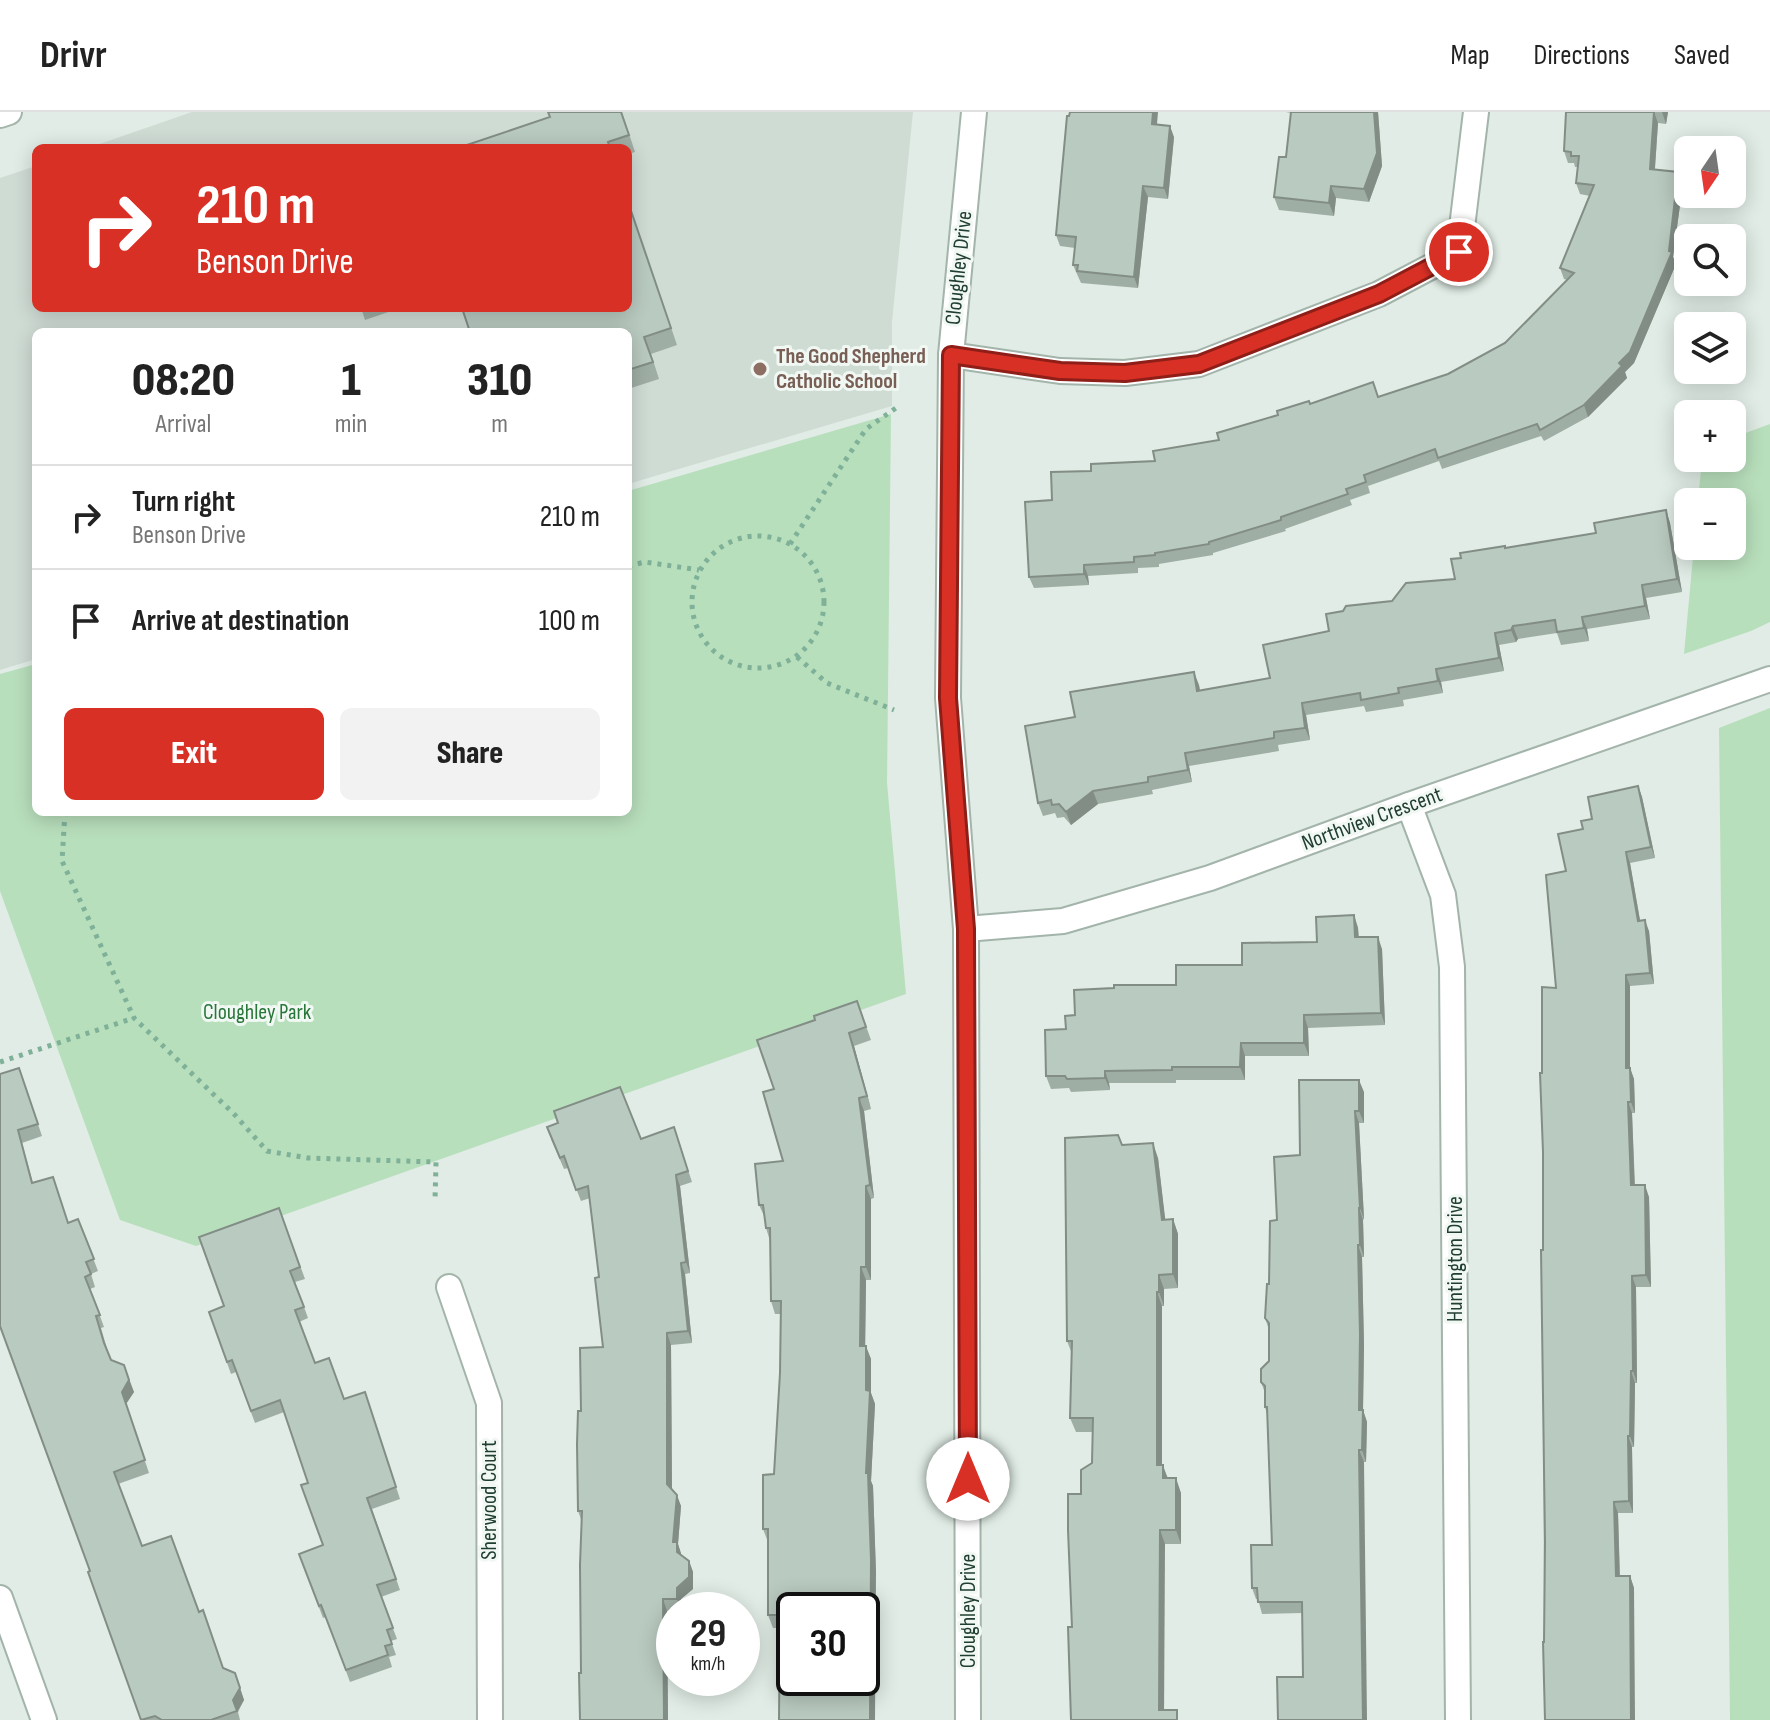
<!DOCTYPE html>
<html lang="en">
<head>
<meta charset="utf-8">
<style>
	body { margin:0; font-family:"Sofia Sans Condensed",sans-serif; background:#f2f2f2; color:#222; height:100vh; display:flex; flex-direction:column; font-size:30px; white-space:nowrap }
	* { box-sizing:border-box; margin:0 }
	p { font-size:26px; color:#767676 }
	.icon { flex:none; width:44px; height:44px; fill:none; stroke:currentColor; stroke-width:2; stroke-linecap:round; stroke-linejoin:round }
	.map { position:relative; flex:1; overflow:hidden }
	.sheet { position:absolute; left:32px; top:216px; width:600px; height:488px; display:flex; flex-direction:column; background:#fff; border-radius:12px; box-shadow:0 4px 20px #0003 }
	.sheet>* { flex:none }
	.hud { position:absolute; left:32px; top:32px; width:600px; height:168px; border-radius:12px; box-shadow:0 4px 20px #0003; background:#d93025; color:#fff; overflow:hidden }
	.needle { width:52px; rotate:193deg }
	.controls { position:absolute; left:1674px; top:24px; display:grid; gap:16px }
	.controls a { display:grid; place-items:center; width:72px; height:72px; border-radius:12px; background:#fff; box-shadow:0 4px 20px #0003; font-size:40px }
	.speed { position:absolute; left:656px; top:1480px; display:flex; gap:16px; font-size:40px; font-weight:700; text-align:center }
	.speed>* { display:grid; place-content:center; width:104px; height:104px; border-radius:50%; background:#fff; box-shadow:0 4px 20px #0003; line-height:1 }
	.speed small { font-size:20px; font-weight:400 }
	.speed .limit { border:4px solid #111; border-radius:12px; background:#fff; color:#111 }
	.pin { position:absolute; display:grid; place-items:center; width:68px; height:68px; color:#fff; margin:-34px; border:4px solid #fff; border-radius:50%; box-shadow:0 2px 8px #0007 }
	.me { position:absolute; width:88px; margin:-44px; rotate:0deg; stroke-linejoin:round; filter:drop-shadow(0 0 6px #0008) }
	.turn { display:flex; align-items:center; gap:28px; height:168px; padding:0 32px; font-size:36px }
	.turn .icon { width:104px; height:104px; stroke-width:2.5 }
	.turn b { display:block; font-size:56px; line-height:68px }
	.eta { display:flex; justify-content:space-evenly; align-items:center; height:136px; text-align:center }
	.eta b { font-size:48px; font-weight:800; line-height:56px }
	.action { display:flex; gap:16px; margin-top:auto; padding:16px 32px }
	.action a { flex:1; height:92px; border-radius:12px; background:#d93025; color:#fff; font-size:32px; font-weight:800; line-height:92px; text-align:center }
	.action a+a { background:#f2f2f2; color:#222 }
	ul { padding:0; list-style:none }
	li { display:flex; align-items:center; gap:24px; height:104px; padding:0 32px; border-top:2px solid #e0e0e0 }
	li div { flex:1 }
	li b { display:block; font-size:30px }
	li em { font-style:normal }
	header { display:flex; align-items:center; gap:48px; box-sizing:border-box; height:112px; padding:0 40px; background:#fff; border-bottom:2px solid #e0e0e0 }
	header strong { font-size:38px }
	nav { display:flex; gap:44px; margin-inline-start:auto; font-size:28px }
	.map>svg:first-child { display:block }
	.built { fill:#cfdcd4 }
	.green { fill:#b8dfbc }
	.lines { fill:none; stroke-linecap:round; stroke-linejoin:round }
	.minor-casing { stroke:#a3b4ab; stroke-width:28 }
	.path { stroke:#7fb199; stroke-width:5; stroke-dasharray:4 6; stroke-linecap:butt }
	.minor { stroke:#fff; stroke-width:24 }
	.wall { fill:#9faea5 }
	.shaded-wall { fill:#828d86 }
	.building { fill:#b9cac0; stroke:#828d86; stroke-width:2; fill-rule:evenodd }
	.route-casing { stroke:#8d1f18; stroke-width:20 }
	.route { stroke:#d93025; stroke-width:14 }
	.education-dot { fill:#8d6e63; stroke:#f1f8f3; stroke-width:3 }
	.labels { text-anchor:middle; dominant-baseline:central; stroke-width:6; stroke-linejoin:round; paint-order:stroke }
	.street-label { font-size:22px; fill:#203e31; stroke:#f1f8f3 }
	.education-label { font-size:22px; font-weight:bold; fill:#785e54; stroke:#f1f8f3; text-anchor:start }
	.park-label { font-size:22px; fill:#287639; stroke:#f1f8f3 }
</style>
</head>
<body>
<header>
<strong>Drivr</strong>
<nav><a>Map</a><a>Directions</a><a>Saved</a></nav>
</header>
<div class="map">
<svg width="1770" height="1608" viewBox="0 0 1770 1608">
	<rect width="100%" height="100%" fill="#e0ece5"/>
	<path class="built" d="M192,0H913L892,210V294L628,372V220H36V547L0,558V66L36,54V196H628V36H88Z"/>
	<g class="green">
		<path d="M891,302L887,671L906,882L196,1134L120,1108L0,779V562L36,552V700H628V379Z"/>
		<path d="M1770,312V510L1751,519L1684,542L1694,434H1732V390H1698L1702,346H1732V326Z"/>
		<path d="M1770,596V1608H1730L1719,616Z"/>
	</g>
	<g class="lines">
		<defs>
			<g id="minor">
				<path d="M0,3L9,0"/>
				<path d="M951,243L1060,259L1125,261L1199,252L1379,182L1459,140L1476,0"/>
				<path d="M1409,693L1443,783L1452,855L1458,1608"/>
				<path d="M966,817L1063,809L1210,766L1409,693L1770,567"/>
				<path d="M449,1175L489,1291L490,1608"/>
				<path d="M0,1486L44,1608"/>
				<path d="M968,1608L966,817L948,586L951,243L974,0"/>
			</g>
		</defs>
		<use href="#minor" class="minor-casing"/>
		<g class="path">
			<circle cx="758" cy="490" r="66"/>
			<path d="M790,432L866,317L896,296"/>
			<path d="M628,454L645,450L699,458"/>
			<path d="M797,545L827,571L894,598"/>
			<path d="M65,700L62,749L134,906L235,1003L267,1039L308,1046L436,1050L435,1089"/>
			<path d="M0,950L134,906"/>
		</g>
		<use href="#minor" class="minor"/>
	</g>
	<g class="wall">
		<path d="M622,0L635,40L628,42V36H458Z"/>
		<path d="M1286,0H1378L1382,54L1369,90L1336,86L1334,104L1279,98L1274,85L1286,45L1291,1Z"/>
		<path d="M1566,0H1668L1666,12L1658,11L1655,57L1678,60L1683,71L1673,145L1676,152L1634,251L1625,260L1627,266L1588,305L1544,329L1541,324L1442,357L1439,349L1368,374L1370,381L1350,388L1352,393L1285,417L1286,419L1213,441V443L1159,452V455L1138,456V461L1088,464L1089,473L1034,476L1029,465L1052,388L1091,359L1155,349L1219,328L1278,303L1310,292L1378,285L1448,262L1505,231L1567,168L1564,167L1560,156L1590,84L1580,82L1576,71L1578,55H1575L1574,51H1568L1564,39Z"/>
		<path d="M1157,13L1174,25L1168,87L1148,85L1138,176L1081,171L1073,153L1075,136L1060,134L1056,123Z"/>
		<path d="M628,88L677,233L651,242L659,267L628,277Z"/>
		<path d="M361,196H400L365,208Z"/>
		<path d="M1666,398L1670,411L1682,480L1646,486L1650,507L1587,517L1589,529L1561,533L1557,521L1518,527L1516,530L1499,533L1504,559L1441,570L1443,581L1403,588L1404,594L1366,600L1364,594L1306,603L1310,628L1278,633L1279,639L1189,654L1192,670L1152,678L1153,682L1098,692L1071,713L1064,705L1057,706L1055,701L1043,704L1038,691L1075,605L1199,573L1200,579L1270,566L1329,519L1392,489L1455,467L1505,436L1596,421Z"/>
		<path d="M1638,674L1642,685L1655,746L1630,751L1640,808L1649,819L1654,872L1630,874V956L1634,967L1635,1001H1632L1635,1073L1649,1085L1651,1175H1636L1637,1271H1635L1634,1335H1632L1633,1401H1618L1620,1464H1630L1634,1476L1544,1530L1543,1040L1542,961L1556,876L1566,759L1583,717L1592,707Z"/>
		<path d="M1354,803L1358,816L1359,825L1382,837L1385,913L1308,916L1309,944H1245V968H1176V971H1109L1110,978L1071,980L1069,976L1051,977L1046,964L1066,917L1075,903L1317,830Z"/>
		<path d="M857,889L871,928L854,934L871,997L864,999L874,1086L871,1087V1168H866L865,1234L871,1247V1281L875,1292L871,1369L873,1374L876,1461L780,1516H773L768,1503V1430L763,1417L774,1362L780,1261L781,1202H775L771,1189L770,1129L766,1116L765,1106L759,1093L783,1049L774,977L815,908Z"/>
		<path d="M19,956L42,1024L22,1031L33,1071L68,1111L78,1107L98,1159L91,1162L95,1175L90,1177L104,1215L101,1216L108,1240L111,1248L134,1280L126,1292L149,1361L118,1372L142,1434L199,1500L223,1556L235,1561L244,1588L238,1600L240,1608H141L90,1459L0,1214Z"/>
		<path d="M1364,980V1011H1359L1364,1107L1363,1108L1364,1145H1362L1364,1233L1363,1298L1367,1310L1366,1350H1364L1303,1565L1302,1501L1262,1502L1258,1487H1256L1252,1476L1272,1433L1267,1302L1265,1295V1281L1261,1270L1269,1249V1218L1265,1206L1277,1108L1300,1043Z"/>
		<path d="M674,1015L692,1070L680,1074L690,1161L685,1162L692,1231L671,1233L672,1377L681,1394L678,1432L681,1443L689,1449L693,1460V1477L681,1487V1498L667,1499L668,1608H580L582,1410L578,1399L581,1299L603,1235L599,1165L590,1086L581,1089L568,1056L564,1057L551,1027H641Z"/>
		<path d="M1122,1033L1158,1046L1165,1108L1173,1107L1178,1122V1176L1164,1177V1194H1162V1353L1168,1366L1181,1381V1432H1165L1071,1608L1072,1515L1081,1382L1092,1351L1093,1320H1076L1070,1306L1072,1242L1067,1229Z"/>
		<path d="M279,1096L305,1167L295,1170L308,1206L299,1210L315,1251L344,1287L365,1280L400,1387L372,1397L400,1478L381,1485L397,1527L391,1529L396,1543L389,1545L392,1555L350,1570L326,1505L323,1506L299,1442L323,1433L308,1371L284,1300L255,1311L236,1260L231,1262L209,1200L224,1194Z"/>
	</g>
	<g class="shaded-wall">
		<path d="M1153,0H1158L1156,24L1152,12Z"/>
		<path d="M1374,0H1378L1382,54L1369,90L1364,77Z"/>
		<path d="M1654,0L1658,11L1654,68L1650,57Z"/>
		<path d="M1662,0H1668L1666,12Z"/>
		<path d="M1170,14L1174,25L1168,87L1164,76Z"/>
		<path d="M1678,60L1683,71L1673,145L1676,152L1634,251L1625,260L1627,266L1588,305L1584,293L1619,251L1669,139Z"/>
		<path d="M1143,74L1148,85L1138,176L1134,165Z"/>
		<path d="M1331,74L1336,86L1334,104L1329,91Z"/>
		<path d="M1666,398L1670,411L1682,480L1677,467Z"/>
		<path d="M1084,453L1088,464L1089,473L1084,462Z"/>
		<path d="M1642,473L1646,486L1650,507L1645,494Z"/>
		<path d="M1582,505L1587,517L1589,529L1584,516Z"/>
		<path d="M1513,514L1518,527L1516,530L1511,518Z"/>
		<path d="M1495,521L1499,533L1504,559L1499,546Z"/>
		<path d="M1436,557L1441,570L1443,581L1438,569Z"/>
		<path d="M1194,560L1199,573L1202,592L1197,579Z"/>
		<path d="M1302,591L1306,603L1310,628L1305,616Z"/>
		<path d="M1185,641L1189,654L1192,670L1188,658Z"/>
		<path d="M1638,674L1642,685L1655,746L1651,735Z"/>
		<path d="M1093,679L1098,692L1071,713L1066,700Z"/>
		<path d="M1626,740L1630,751L1642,820L1638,809Z"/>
		<path d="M1354,803L1358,816L1359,838L1355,825Z"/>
		<path d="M1645,808L1649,819L1654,872L1650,861Z"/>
		<path d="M1378,825L1382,837L1385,913L1381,901Z"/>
		<path d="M1626,863L1630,874V956L1634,967L1635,1001L1631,990L1626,956Z"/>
		<path d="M1304,903L1308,916L1309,944L1304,931Z"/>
		<path d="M849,921L854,934L871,997L867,984Z"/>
		<path d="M1241,931L1245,944V968L1240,955Z"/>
		<path d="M1105,959L1109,971L1110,978L1105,966Z"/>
		<path d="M1359,968L1364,980V1011L1359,999Z"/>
		<path d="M859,986L864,999L874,1086L870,1073Z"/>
		<path d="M1628,990L1632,1001L1635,1085L1631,1073Z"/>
		<path d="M1355,999L1359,1011L1364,1107L1360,1096Z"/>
		<path d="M1153,1031L1158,1046L1167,1122L1162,1108Z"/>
		<path d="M676,1063L680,1074L690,1161L686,1150Z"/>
		<path d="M1645,1073L1649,1085L1651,1175L1646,1163Z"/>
		<path d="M866,1074L871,1087V1168L866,1155Z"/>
		<path d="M1359,1096L1363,1108L1364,1145L1360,1133Z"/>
		<path d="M1173,1107L1178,1122V1176L1173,1162Z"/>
		<path d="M1358,1133L1362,1145L1364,1233L1363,1298L1367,1310L1366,1350L1362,1338L1359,1298Z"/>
		<path d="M681,1151L685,1162L692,1231L688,1219Z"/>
		<path d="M861,1155L866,1168L865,1247L860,1234Z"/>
		<path d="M1159,1163L1164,1177V1194L1159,1180Z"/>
		<path d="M1632,1164L1636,1175L1637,1271L1633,1259Z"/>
		<path d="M1157,1180L1162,1194V1368L1157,1353Z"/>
		<path d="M667,1221L671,1233L672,1384L667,1372Z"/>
		<path d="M866,1234L871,1247V1281L875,1292L871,1369L873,1374L876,1461L875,1608H870L866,1278Z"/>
		<path d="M124,1253L134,1280L126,1292L149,1361L122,1280Z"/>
		<path d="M1631,1259L1635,1271L1634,1335L1630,1324Z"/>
		<path d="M1628,1324L1632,1335L1633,1401L1629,1389Z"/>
		<path d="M1359,1338L1364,1350L1367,1608H1363Z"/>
		<path d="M1163,1353L1168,1368L1163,1366Z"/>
		<path d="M1176,1366L1181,1381V1432L1176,1418Z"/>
		<path d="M677,1383L681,1394L678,1432L681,1441V1452L673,1430Z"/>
		<path d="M1614,1390L1618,1401L1620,1476L1616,1464Z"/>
		<path d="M1160,1418L1165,1432L1164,1608L1159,1598Z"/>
		<path d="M689,1449L693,1460V1477L681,1487V1498L677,1487V1476Z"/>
		<path d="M1630,1464L1634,1476L1635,1608H1631Z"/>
		<path d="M663,1487L667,1499L668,1608H664Z"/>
		<path d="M240,1576L244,1588L237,1600L233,1588Z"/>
	</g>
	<g class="building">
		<path d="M548,0H621L629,23L608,30L610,36H458L550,5Z"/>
		<path d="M1070,0H1153L1152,12L1170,14L1164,76L1143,74L1134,165L1077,159L1078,153H1073L1076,125L1056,123L1067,4H1069Z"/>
		<path d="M1291,0H1374L1377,41L1364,77L1331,74L1329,91L1274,85L1279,45H1286Z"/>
		<path d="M1566,0H1654L1650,57L1678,60L1669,139L1672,140L1630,240L1619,251L1622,254L1584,293L1540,318L1537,312L1438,346L1435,337L1364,363L1366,370L1346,377L1348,382L1281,405V408L1209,430V432L1155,441V443L1134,445V450L1084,453V462L1029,465L1025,390L1052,388L1051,360L1091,359V352L1155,349L1153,339L1219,328L1217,321L1278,303L1277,299L1309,289L1310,292L1373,270L1378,285L1448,262L1505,231L1574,161L1560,156L1594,73L1576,71L1579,44H1571V40L1564,39Z"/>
		<path d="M628,90L671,216L644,225L653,250L628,258V220H470L462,196H628Z"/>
		<path d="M1666,398L1677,467L1642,473L1645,494L1582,505L1584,516L1557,520L1555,508L1513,514L1511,518L1495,521L1499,546L1436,557L1438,569L1398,576L1399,581L1361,588L1360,581L1302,591L1305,616L1274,620V626L1185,641L1188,658L1148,665V670L1093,679L1066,700L1059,692L1052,693L1051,688L1038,691L1025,614L1075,605L1070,580L1194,560L1197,579L1270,566L1263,533L1329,519L1326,502L1343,499L1346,494L1392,489L1406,471L1455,467L1451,447L1461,446L1460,441L1505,434V436L1596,421L1594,411Z"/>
		<path d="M1638,674L1651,735L1626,740L1638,809L1645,808L1650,861L1626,863V956H1630L1631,990H1628L1631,1073H1645L1646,1163L1632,1164L1633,1259H1631L1630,1324H1628L1629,1389L1614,1390L1616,1464H1630L1631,1608H1545L1543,1530H1544L1545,1430L1541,1138H1543V1040L1540,961H1542V875L1556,876L1546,763L1566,759L1558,722L1583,717L1581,709L1592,707L1588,685Z"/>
		<path d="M1354,803L1355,825H1378L1381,901L1304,903V931H1241L1240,955H1172V958L1105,959V966L1067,967L1065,964H1046L1045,918L1066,917L1065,904L1075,903L1074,878L1114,876V873H1176V853H1242V831L1317,830L1316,805Z"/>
		<path d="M857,889L866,915L849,921L867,984L859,986L870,1073L866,1074V1155H861L860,1234H866V1278L870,1279L866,1361H868L871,1448L870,1608H779L780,1503H768V1417H763V1363L774,1362L780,1261L781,1189H771L770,1116H766L763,1093H759L755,1052L783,1049L763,980L774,977L757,928L815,908L814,904ZM794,1498H862V1566H794Z"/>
		<path d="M19,956L38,1012L18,1018L32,1071L53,1065L68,1111L78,1107L94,1147L86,1150L91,1162L85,1165L100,1203L96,1204L104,1231L111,1248L124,1253L129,1268L122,1280L145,1348L114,1360L142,1434L171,1424L199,1500L203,1498L223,1556L235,1561L240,1576L233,1588L237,1599L211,1608H162L155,1604L141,1608L88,1460L90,1459L0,1214V962Z"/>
		<path d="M1299,968H1359V999H1355L1360,1096H1359L1360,1133H1358L1360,1222L1359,1298H1363L1362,1338H1359L1363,1608H1278L1277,1565H1303L1302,1490H1258L1257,1476H1252L1251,1433H1272L1267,1295H1265V1274L1261,1270V1257L1269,1249V1211L1265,1206L1267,1172H1269L1270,1109L1277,1108L1274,1045L1300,1043Z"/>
		<path d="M620,975L641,1027L674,1015L688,1059L676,1063L686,1150L681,1151L688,1219L667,1221V1372L677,1383L673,1430H677V1440L689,1449V1465L677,1476V1487H663L664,1608H580L579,1561H581L580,1453L582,1399H578L577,1332L578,1299H581L580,1236L603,1235L595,1166L599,1165L588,1074L576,1078L564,1044L560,1046L547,1015L558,1011L554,999Z"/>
		<path d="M1118,1023L1122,1033L1153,1031L1162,1108L1173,1107V1162L1159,1163V1180H1157V1353H1163V1366H1176V1418H1160L1159,1598H1177V1608H1071L1068,1515H1072L1068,1418V1382H1081V1358L1092,1351L1093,1306H1070L1072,1229H1067L1065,1026Z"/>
		<path d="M279,1096L300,1155L290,1159L304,1195L295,1198L315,1251L329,1246L344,1287L365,1280L396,1375L367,1386L396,1467L377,1473L393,1516L387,1518L392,1532L385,1534L388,1543L346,1558L321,1493L319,1494L299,1442L323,1433L301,1373L308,1371L280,1288L251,1299L232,1248L227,1250L209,1200L224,1194L199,1125Z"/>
	</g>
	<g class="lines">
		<defs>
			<path id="route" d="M968,1367L966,817L948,586L951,243L1060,259L1125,261L1199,252L1379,182L1459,140"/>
		</defs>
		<use href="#route" class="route-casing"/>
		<use href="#route" class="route"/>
	</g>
	<circle class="education-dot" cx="760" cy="257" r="8"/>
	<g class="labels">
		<g class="street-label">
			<text transform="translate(959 156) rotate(-84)">Cloughley Drive</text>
			<text transform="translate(1372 707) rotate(-20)">Northview Crescent</text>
			<text transform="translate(1455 1147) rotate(-90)">Huntington Drive</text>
			<text transform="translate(489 1388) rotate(-90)">Sherwood Court</text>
			<text transform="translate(968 1499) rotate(-90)">Cloughley Drive</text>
		</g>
		<g class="education-label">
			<text x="776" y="244">The Good Shepherd<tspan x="776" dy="25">Catholic School</tspan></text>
		</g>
		<g class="park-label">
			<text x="257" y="900">Cloughley Park</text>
		</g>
	</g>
</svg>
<div class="controls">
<a><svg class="needle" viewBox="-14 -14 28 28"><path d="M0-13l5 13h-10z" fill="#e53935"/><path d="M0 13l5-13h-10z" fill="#767676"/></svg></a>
<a><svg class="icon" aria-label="search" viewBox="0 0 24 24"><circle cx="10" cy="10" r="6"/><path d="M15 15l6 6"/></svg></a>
<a><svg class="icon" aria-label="layers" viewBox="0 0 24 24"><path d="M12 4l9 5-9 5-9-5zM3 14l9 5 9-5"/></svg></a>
<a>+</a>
<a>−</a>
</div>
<div class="speed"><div>29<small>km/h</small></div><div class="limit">30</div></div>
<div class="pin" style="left:1459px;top:140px;background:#d93025"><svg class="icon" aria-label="arrive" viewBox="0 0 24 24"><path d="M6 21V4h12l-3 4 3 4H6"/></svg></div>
<svg class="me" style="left:968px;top:1367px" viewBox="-20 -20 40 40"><circle r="19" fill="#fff"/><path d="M0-13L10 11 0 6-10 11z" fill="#d93025"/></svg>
<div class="hud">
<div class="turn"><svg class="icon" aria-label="right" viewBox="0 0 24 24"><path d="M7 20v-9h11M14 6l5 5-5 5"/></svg><div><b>210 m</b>Benson Drive</div></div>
</div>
<section class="sheet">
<div class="eta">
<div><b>08:20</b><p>Arrival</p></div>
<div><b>1</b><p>min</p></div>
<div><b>310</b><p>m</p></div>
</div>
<ul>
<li><svg class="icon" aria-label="right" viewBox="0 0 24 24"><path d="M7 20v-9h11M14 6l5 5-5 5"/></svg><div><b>Turn right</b><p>Benson Drive</p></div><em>210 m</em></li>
<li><svg class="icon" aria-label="arrive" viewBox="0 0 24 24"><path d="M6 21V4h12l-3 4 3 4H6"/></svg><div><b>Arrive at destination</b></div><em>100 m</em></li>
</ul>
<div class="action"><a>Exit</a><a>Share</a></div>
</section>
</div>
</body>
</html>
